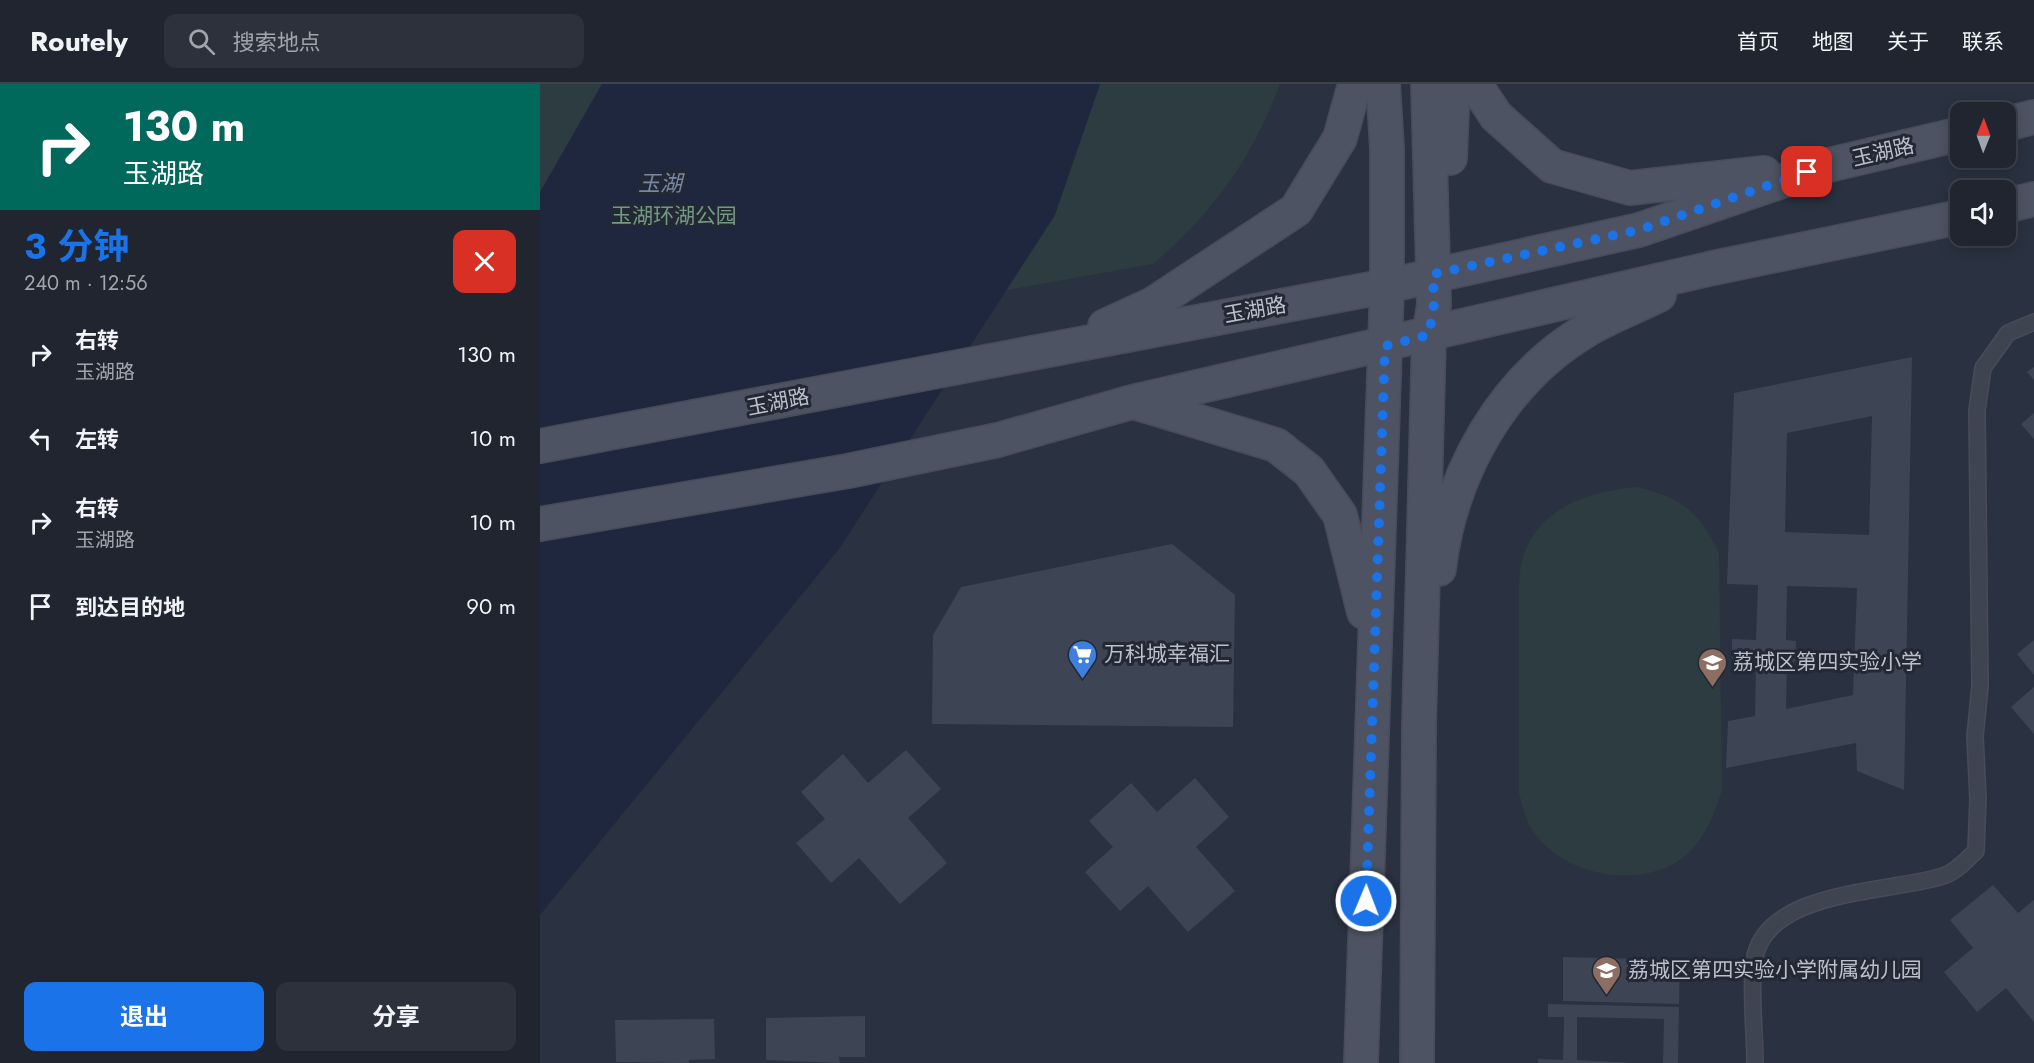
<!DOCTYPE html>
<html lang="zh">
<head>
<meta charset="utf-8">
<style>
	body { margin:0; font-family:Jost,"Noto Sans SC",sans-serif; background:#2d313c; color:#f1f3f6; height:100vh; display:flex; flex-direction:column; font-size:22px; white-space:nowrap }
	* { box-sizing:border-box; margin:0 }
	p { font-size:20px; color:#a2a5ab }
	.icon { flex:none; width:33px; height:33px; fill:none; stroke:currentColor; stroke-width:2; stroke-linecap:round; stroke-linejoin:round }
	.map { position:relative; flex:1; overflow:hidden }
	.sheet { display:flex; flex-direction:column; background:#202530; width:540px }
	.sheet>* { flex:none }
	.hud { background:#00695c; color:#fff; overflow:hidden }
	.needle { width:39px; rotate:1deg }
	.tools { position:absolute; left:1410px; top:18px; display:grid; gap:12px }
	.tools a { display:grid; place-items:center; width:66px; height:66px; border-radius:12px; background:#202530; box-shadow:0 3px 15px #0003,0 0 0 2px #3d424c; font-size:30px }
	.pin { position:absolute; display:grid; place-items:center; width:51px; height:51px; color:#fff; margin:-26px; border-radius:12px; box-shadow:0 3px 9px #0006 }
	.me { position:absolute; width:66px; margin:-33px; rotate:1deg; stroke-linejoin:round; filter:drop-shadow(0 0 4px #0008) }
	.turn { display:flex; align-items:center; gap:21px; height:126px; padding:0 24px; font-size:27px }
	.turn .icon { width:78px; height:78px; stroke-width:2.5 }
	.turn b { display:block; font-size:42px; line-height:51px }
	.round { display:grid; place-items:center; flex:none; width:63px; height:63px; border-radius:12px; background:#2d313c }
	.head { display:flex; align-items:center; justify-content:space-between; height:102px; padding:0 24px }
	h1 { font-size:36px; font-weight:700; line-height:45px; color:#1a73e8 }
	.cta { display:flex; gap:12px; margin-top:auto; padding:12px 24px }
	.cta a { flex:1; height:69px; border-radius:12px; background:#1a73e8; color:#fff; font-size:24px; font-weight:700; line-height:69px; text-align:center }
	.cta a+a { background:#2d313c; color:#f1f3f6 }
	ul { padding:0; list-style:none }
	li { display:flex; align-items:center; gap:18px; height:84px; padding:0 24px }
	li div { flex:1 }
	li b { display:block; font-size:22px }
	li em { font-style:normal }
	header { display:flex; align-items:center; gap:36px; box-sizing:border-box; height:84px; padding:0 30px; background:#202530; border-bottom:2px solid #3d424c }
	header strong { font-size:28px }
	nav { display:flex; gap:33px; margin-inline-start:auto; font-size:21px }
	.search { width:420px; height:54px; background:#2d313c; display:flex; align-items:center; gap:15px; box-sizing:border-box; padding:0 21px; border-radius:12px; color:#a2a5ab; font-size:22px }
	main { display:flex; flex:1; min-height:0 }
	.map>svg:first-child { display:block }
	.green { fill:#2c3c41 }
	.water { fill:#1e273d }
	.building { fill:#3d4555; fill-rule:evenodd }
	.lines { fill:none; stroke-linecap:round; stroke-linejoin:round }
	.lane-casing { stroke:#484c59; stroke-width:18 }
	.secondary-casing { stroke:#484c59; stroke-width:36 }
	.lane { stroke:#3e4450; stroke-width:15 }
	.secondary { stroke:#4d5362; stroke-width:33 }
	.route { stroke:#1a73e8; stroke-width:10; stroke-dasharray:0 18 }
	.labels { text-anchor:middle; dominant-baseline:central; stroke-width:6; stroke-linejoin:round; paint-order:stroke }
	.street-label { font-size:21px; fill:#bbbfca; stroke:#232835 }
	.park-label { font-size:21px; fill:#759881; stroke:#232835 }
	.poi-label { font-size:21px; fill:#bbbfca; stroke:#232835; text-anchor:start }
	.water-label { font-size:22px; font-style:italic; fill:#7987a4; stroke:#232835 }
</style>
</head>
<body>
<header>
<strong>Routely</strong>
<div class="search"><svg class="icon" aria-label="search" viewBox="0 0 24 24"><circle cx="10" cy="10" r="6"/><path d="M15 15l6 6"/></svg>搜索地点</div>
<nav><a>首页</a><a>地图</a><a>关于</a><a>联系</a></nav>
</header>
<main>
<section class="sheet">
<div class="hud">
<div class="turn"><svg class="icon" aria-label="right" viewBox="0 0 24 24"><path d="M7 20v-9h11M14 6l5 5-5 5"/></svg><div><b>130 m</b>玉湖路</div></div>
</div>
<div class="head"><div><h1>3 分钟</h1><p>240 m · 12:56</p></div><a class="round" style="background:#d93025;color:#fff"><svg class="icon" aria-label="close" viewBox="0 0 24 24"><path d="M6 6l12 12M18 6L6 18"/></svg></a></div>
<ul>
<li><svg class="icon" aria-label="right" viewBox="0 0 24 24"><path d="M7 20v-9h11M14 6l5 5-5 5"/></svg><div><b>右转</b><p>玉湖路</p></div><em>130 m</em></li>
<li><svg class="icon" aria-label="left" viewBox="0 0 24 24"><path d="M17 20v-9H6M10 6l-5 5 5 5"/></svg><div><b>左转</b></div><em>10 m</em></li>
<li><svg class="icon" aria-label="right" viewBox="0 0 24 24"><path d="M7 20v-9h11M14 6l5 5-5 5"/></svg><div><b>右转</b><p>玉湖路</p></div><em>10 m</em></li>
<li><svg class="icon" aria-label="arrive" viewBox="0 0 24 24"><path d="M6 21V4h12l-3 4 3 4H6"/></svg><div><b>到达目的地</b></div><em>90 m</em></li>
</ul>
<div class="cta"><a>退出</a><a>分享</a></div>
</section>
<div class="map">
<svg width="1494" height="979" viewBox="0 0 1494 979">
	<rect width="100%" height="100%" fill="#2a3140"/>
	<g class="green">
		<path d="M0,0H740C713,73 672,130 613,180L0,290Z"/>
		<path d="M1097,403C1142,414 1159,427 1179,469L1182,706C1173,734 1162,762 1137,778C1093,804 1026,791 996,751C986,739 983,724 979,709V501C980,492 980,481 983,473C999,423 1050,407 1097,403Z"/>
	</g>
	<path class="water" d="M62,0H560L515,131L299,465L0,831V108Z"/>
	<g class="building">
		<path d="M1372,273L1364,706L1317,687L1316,659L1186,684L1188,637L1215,632L1216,578L1192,577V555L1216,556L1218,501L1187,500L1194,309ZM1332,332L1329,451L1245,448L1247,349ZM1247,502L1317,504L1313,611L1246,625L1247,577L1255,578L1256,557L1246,556Z"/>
		<path d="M1494,283V296L1487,288Z"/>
		<path d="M1494,329V355L1481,340Z"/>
		<path d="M632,460L695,511L693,643L392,640L393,551L421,503Z"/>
		<path d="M1494,556V591L1477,570Z"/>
		<path d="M1494,603V650L1471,623Z"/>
		<path d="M366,666L401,705L368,734L407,779L360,820L319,774L291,799L256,759L285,735L261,708L303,670L328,699Z"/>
		<path d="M655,694L689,733L656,763L695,807L648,848L608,802L580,827L545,788L573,763L549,737L591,699L617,728Z"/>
		<path d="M1453,801L1478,829L1494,816V938L1466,904L1437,928L1404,888L1433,864L1410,836Z"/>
		<path d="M1023,873L1140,876L1139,920L1023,917Z"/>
		<path d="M1008,920L1139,923L1138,979H1123L1124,935L1037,933V976L1096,979H998V975L1023,976L1024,933H1008Z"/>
		<path d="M325,932V973H299L300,979L226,976V934Z"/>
		<path d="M174,935L175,975L149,976V979L76,978L75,936Z"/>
	</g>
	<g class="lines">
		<defs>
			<path id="lane" d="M1215,979C1215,946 1210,910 1214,878C1223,805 1350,809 1403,792C1415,789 1427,775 1436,767L1438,715L1435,652L1440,603L1437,326L1443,284L1468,249L1494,238"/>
			<g id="secondary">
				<path d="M935,0L956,32L1012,82L1090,104L1224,89"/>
				<path d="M1466,40L1494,33"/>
				<path d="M910,74L913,0"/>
				<path d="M1466,122L1494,115"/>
				<path d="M565,242L613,220L756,126L800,54L815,0"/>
				<path d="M597,319L736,361L769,387L800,431L824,528"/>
				<path d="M0,362L847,202L1099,146L1289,81L1420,50"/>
				<path d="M0,440L308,387L458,356L592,318L1173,184L1420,133"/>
				<path d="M899,485C910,390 962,297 1045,247C1068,233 1095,223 1119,211"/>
				<path d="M821,979L847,202V64L843,0"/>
				<path d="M877,979L879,641L889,251L894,221L888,0"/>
			</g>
		</defs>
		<use href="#lane" class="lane-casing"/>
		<use href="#secondary" class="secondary-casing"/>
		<use href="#lane" class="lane"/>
		<use href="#secondary" class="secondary"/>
	</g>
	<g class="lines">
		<path class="route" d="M826,817L845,262L889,251L894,220L893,190L1099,146L1267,88"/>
	</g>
	<defs>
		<symbol id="supermarket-pin" viewBox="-11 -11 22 30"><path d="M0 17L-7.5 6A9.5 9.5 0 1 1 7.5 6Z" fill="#3f7fe0" stroke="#232835"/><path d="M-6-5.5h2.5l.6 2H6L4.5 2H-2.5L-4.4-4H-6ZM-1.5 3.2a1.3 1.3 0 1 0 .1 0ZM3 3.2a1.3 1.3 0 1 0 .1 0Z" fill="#fff"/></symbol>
		<symbol id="school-pin" viewBox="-11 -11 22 30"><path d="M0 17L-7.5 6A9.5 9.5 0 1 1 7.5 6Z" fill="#8d6e63" stroke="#232835"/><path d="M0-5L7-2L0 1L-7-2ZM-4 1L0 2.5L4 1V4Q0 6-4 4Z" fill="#fff"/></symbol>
	</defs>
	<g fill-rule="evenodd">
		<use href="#supermarket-pin" x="526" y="554" width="33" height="45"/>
		<use href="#school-pin" x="1156" y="562" width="33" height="45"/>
		<use href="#school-pin" x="1050" y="870" width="33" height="45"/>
	</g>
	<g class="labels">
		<g class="street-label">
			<text transform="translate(1343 68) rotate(-13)">玉湖路</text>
			<text transform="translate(715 226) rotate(-10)">玉湖路</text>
			<text transform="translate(238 318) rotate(-11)">玉湖路</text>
		</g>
		<g class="park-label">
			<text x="134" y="132">玉湖环湖公园</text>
		</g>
		<g class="poi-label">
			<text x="564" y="570">万科城幸福汇</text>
			<text x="1193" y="578">荔城区第四实验小学</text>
			<text x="1088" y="886">荔城区第四实验小学附属幼儿园</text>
		</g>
		<g class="water-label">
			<text x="120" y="99">玉湖</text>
		</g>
	</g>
</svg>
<div class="tools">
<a><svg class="needle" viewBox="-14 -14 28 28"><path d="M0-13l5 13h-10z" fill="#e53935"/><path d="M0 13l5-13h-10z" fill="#a2a5ab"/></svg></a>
<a><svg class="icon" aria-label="sound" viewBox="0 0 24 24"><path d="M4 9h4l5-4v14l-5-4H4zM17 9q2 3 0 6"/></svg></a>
</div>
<div class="pin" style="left:1267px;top:88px;background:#d93025"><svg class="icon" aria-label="arrive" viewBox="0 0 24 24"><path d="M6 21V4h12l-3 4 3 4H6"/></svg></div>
<svg class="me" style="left:826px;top:817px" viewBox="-20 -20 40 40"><circle r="17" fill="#1a73e8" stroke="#fff" stroke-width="3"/><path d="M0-11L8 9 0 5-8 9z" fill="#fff"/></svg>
</div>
</main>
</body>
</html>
